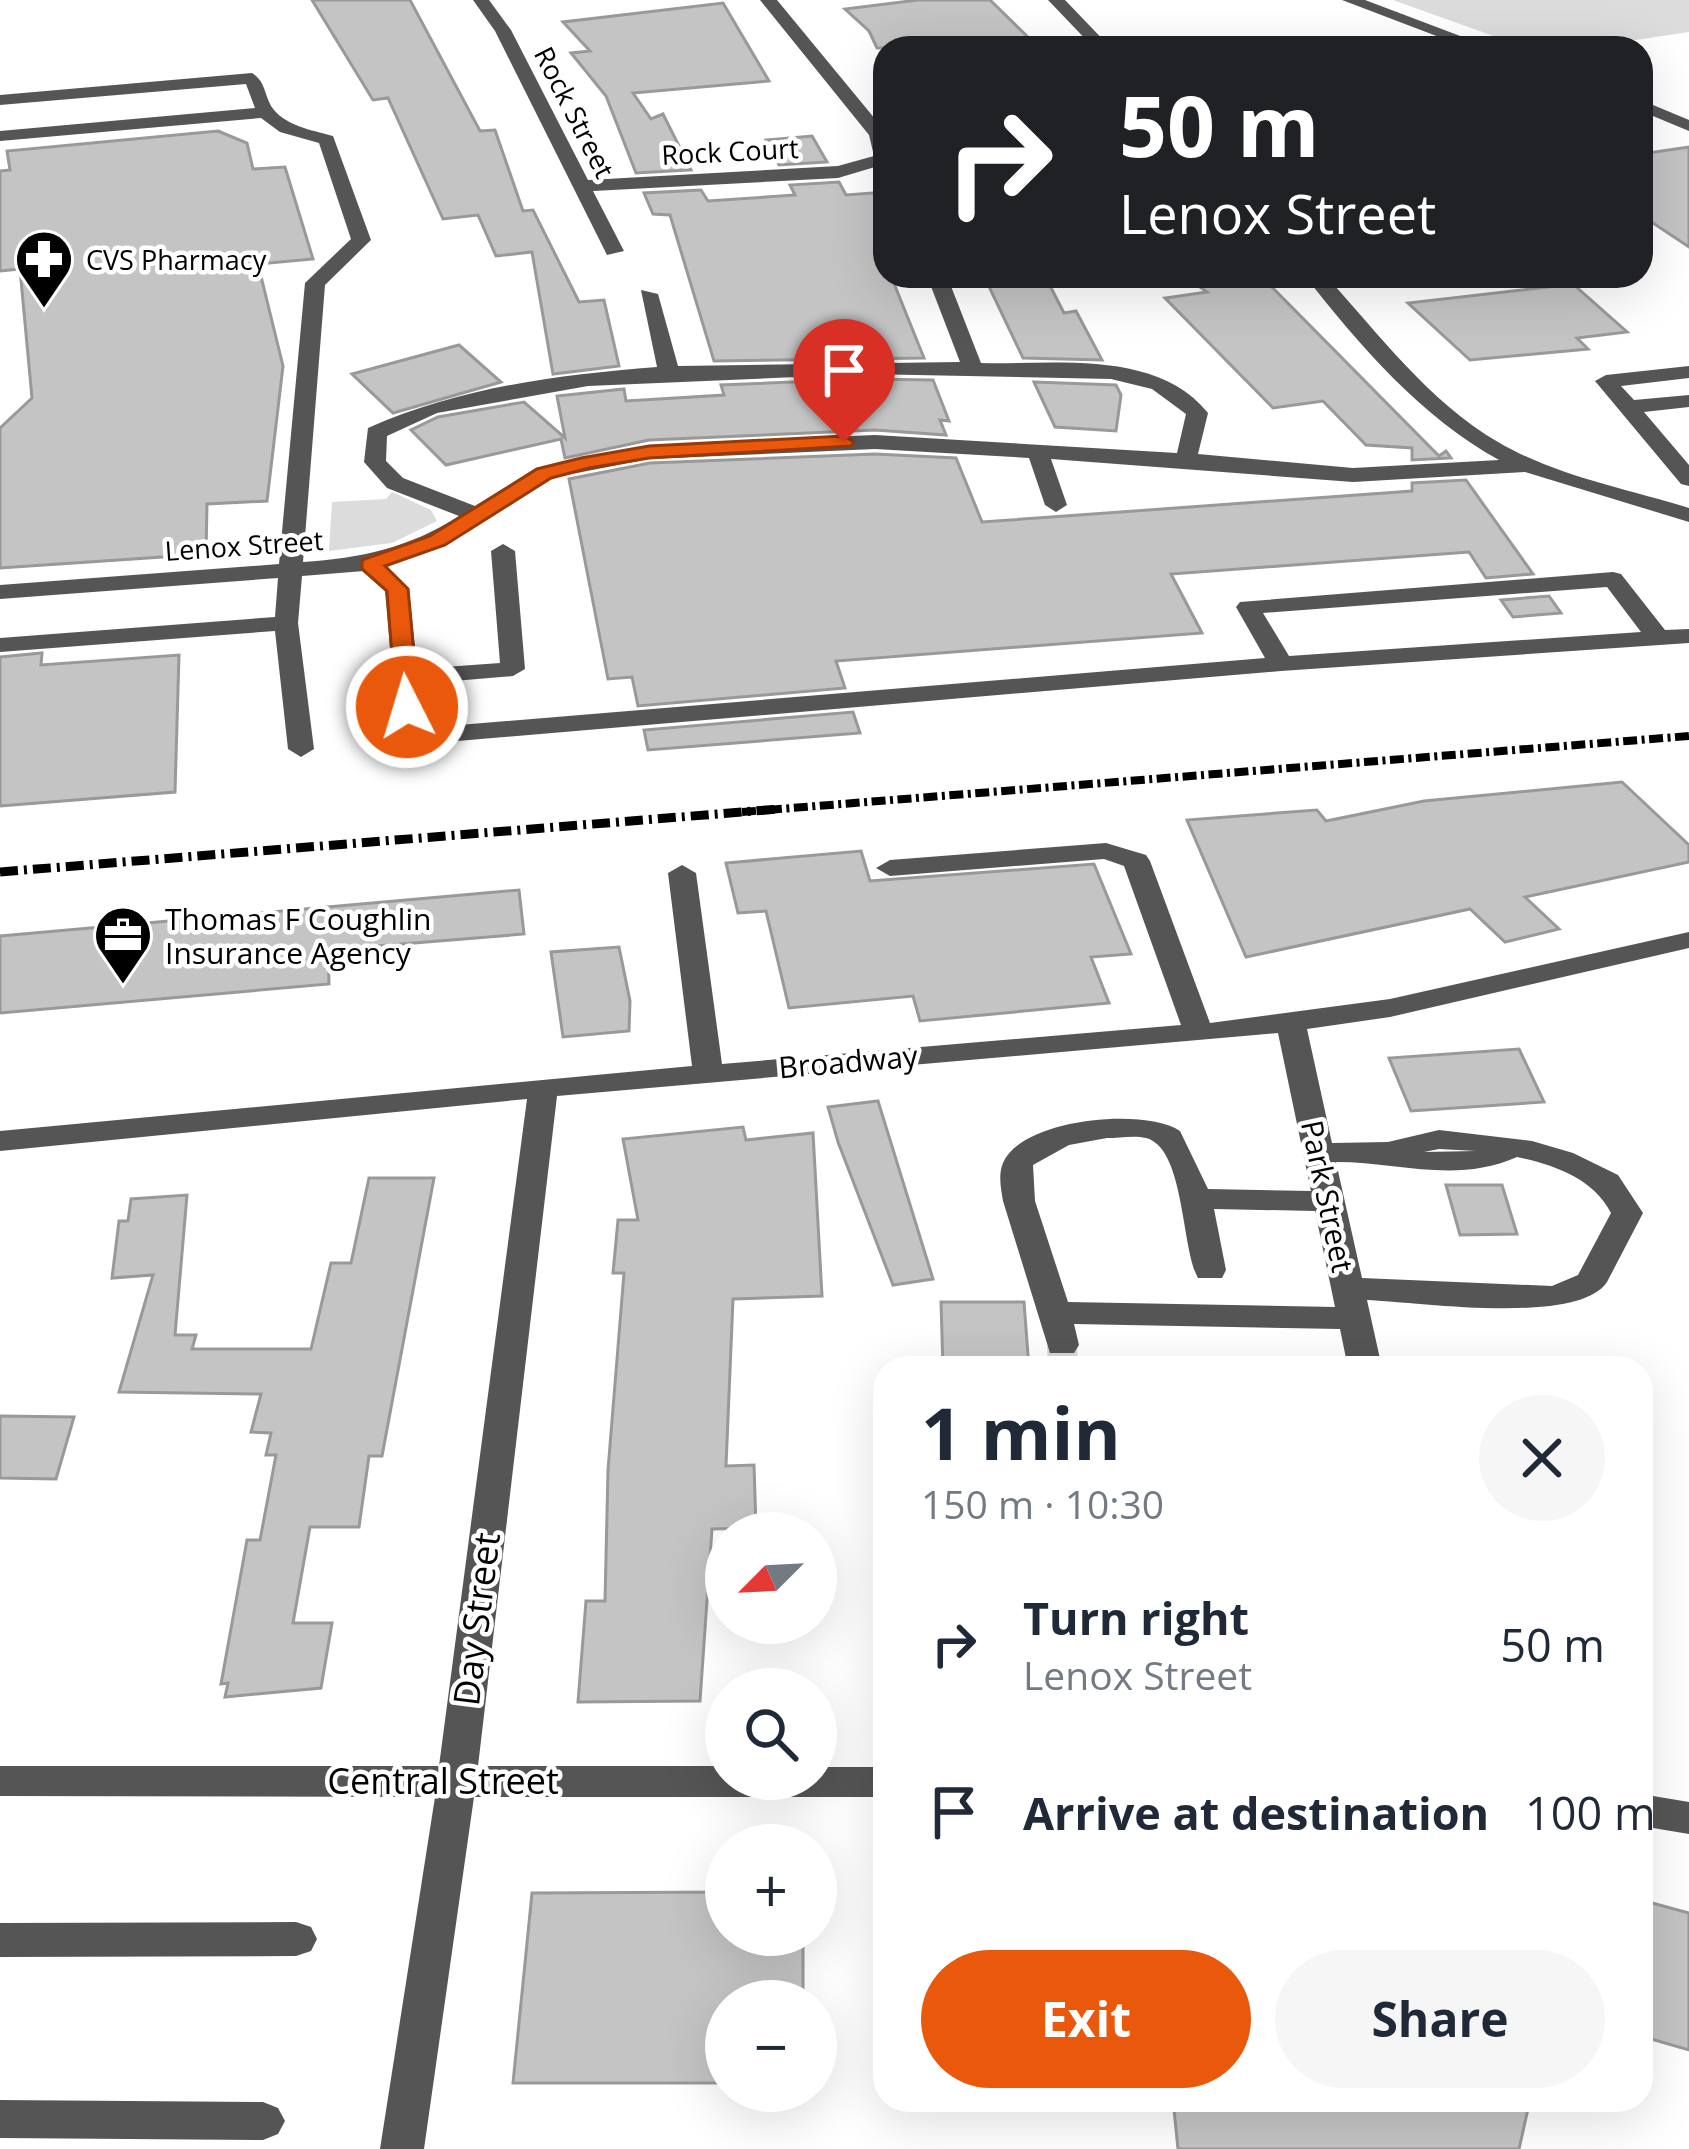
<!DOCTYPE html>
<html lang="en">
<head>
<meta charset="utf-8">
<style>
	body { margin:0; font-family:"Open Sans",sans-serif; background:#f6f6f7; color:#1f2937; height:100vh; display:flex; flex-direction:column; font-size:45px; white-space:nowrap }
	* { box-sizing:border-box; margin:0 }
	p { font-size:39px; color:#747a83 }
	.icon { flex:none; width:66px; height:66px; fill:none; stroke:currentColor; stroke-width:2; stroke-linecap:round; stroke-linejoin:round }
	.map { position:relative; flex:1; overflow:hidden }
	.sheet { position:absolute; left:873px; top:1356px; width:780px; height:756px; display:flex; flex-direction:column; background:#fff; border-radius:36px; box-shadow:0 12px 48px #0002 }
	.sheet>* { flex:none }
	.hud { position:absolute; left:873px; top:36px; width:780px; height:252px; border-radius:36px; box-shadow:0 12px 48px #0002; background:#202124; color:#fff; overflow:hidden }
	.needle { width:78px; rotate:246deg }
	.tools { position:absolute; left:705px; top:1512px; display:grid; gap:24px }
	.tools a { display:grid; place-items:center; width:132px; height:132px; border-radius:50%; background:#fff; box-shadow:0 12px 48px #0002; font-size:60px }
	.pin { position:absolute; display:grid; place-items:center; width:102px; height:102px; color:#fff; margin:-123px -51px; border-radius:50% 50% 50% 0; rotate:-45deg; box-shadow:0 0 12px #0007 }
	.pin .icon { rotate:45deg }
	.me { position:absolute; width:132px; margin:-66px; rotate:355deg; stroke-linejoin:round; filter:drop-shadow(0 0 9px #0008) }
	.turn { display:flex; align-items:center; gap:42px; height:252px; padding:0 48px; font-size:54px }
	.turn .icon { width:156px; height:156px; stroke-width:2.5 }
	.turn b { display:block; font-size:84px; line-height:102px }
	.round { display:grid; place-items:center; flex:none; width:126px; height:126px; border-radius:63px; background:#f6f6f7 }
	.summary { display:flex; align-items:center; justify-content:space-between; height:204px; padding:0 48px }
	h1 { font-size:72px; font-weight:700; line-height:90px }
	.action { display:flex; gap:24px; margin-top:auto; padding:24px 48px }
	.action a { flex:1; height:138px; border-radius:72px; background:#ea580c; color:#fff; font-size:48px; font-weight:700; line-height:138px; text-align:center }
	.action a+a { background:#f6f6f7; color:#1f2937 }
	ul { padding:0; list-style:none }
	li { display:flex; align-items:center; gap:36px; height:168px; padding:0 48px }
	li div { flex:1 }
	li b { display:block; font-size:45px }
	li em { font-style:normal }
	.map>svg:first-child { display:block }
	.green { fill:#dcdcdc }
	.building { fill:#c4c4c4; stroke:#999; stroke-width:3 }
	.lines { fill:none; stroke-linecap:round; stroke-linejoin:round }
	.minor-tunnel { stroke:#d9d9d9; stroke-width:30; stroke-dasharray:30 15; stroke-linecap:butt }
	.minor { fill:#555; fill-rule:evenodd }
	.rail-far1 { stroke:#000; stroke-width:8; stroke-dasharray:14 4.5 3 4.5; stroke-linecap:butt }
	.rail { stroke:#000; stroke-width:9; stroke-dasharray:18 6 3 6; stroke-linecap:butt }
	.route { fill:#ea580c; stroke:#983908; stroke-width:3 }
	.labels { text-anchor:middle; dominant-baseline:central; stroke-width:9; stroke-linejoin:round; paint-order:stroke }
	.far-street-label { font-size:27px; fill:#000; stroke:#fff }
	.far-poi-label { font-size:27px; fill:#000; stroke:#fff; text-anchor:start }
	.poi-label { font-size:30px; fill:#000; stroke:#fff; text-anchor:start }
	.street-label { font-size:30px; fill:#000; stroke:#fff }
	.near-street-label { font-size:36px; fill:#000; stroke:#fff }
</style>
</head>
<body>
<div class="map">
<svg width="1689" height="2149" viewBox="0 0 1689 2149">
	<rect width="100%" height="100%" fill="#fff"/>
	<g class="green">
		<path d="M1393,0H1689V32L1583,48H1527Z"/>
		<path d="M392,492L431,510L437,521L392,543L329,551L332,502L386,499Z"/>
	</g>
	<g class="building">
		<path d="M312,0H410L480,131L495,130L523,211L533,210L579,302L604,300L619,366L553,374L532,252L496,256L478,215L443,219L388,98L373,100Z"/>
		<path d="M918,0H990L1039,48H877L869,31L845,9Z"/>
		<path d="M723,3L769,81L633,93L651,119L663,114L691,170L636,173L606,96L571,53L590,51L563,22Z"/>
		<path d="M218,131L247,143L253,169L285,167L313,259L258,264L283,366L267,501L207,504L206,554L0,568V428L32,398L20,269L0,271V171L10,170L7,151Z"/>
		<path d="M812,136L827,162L779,165L766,140Z"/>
		<path d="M1689,147V247L1641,215V154Z"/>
		<path d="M839,182L846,195L885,192V276H891L924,358L714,361L670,215L653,214L644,193L701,190L708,201L795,195L790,185Z"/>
		<path d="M984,276H1045L1064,313L1076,311L1102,360L1023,358Z"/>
		<path d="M1265,280L1439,456L1446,451L1451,458L1412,460V448L1366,445L1323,401L1273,408L1165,298L1207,292L1200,287Z"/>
		<path d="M1573,284L1627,332L1577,338L1588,349L1470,360L1408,303Z"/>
		<path d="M459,345L501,382L393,413L352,374Z"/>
		<path d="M865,379L933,380L949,421L940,420L946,435L875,430L649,440L565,458L561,439L446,465L411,430L438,417L524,402L565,438L557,396L624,389L626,401L724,395L721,385Z"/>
		<path d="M1034,382L1116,385L1121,395L1116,431L1055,427Z"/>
		<path d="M875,454L956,458L982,522L1412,491V483L1466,480L1533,574L1486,578L1469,552L1171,574L1202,633L836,661L845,688L638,706L632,677L608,679L569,479L650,463Z"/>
		<path d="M1549,596L1561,613L1513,617L1501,600Z"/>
		<path d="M42,653L41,665L179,655L175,792L0,806V657Z"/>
		<path d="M853,712L860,733L648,750L644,730Z"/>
		<path d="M1622,782L1689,845V862L1525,897L1559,929L1505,942L1470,909L1246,957L1187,820L1317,810L1326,821L1424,801Z"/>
		<path d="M861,851L870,881L1094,864L1131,954L1091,957L1109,1003L920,1021L913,996L789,1008L766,911L738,913L726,863Z"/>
		<path d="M519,890L524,934L328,950L329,984L0,1013V936Z"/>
		<path d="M619,947L630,1001L629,1031L563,1037L551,952Z"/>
		<path d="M1519,1049L1544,1102L1411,1111L1389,1058Z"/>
		<path d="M878,1101L933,1279L893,1285L838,1142L828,1107Z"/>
		<path d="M743,1127L746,1140L813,1133L822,1296L733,1299L726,1466L754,1465L756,1528L712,1529L700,1701L578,1702L586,1601H605L608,1470L624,1273H613L618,1220H638L623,1139Z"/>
		<path d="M369,1178H434L382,1456H369L359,1527H310L293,1623H332L321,1688L225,1697L228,1683L221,1684L247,1540H260L276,1455H266L271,1433L251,1432L261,1394L119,1392L153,1275L112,1278L119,1221H128L131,1199L187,1195L175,1335H196L192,1349H311L331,1263H351Z"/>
		<path d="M1446,1185H1502L1517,1234L1460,1235Z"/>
		<path d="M941,1302H1024L1029,1368H943Z"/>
		<path d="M0,1416L74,1417L56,1479L0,1478Z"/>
		<path d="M726,1892V1935H803V2001H726V2083H513L532,1893Z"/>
		<path d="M1641,1900L1689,1913V2050L1641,2036Z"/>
		<path d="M1173,2100H1530L1519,2149H1178Z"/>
	</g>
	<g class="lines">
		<path class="minor-tunnel" d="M1062,1345L1063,1368"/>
		<g class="minor">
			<path d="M473,0H489L511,30L588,180L838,166L874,156L869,135L760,0H777L885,131V164L838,178L593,191L624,251L607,255L495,31Z"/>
			<path d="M1048,0H1065L1111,48H1094Z"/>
			<path d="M1342,0H1365L1492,48H1468Z"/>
			<path d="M252,73C265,81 264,93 271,106C284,126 312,130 333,136L371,240L325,285L303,562C361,558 409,548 459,516L387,488L364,462L368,428C461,387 557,375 657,367L641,290L658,294L678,366L960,362L927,276H947L981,363C1055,365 1156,349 1208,413L1198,454L1353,468L1499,460C1422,418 1359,345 1305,276H1326C1379,334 1429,402 1498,442C1556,476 1624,488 1689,508V522L1525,472L1353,482L1051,459L1067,505L1056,512L1045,505L1029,458L875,449L649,459L551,478L445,545L386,566L409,589L417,669L500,663L491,551L503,544L515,551L525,669L513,676L418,684L423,728L1265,658L1236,607L1240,602L1613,572L1621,574L1665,630L1689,629V643L1281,671L411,745L398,737L385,591L364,571L302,576L298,623L314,749L301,757L288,749L275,631L0,652V638L275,617L278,578L0,599V585L279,564L305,283L351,239L319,143L280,132L261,118L0,141V131L255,108L246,84L0,105V95ZM865,374L1111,379L1152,389L1186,414L1177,453L875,435L649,445L536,468L475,506L403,478L386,461L387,436L437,413L588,386ZM1607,587L1641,632L1289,656L1263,613Z"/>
			<path d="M1641,100L1689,120V131L1641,111Z"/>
			<path d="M1689,366V378L1621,386L1634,400L1689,395V407L1644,412L1689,465V486L1681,484L1595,381L1606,375Z"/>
			<path d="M1106,843L1146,855L1150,861L1210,1023L1390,999L1689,932V948L1390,1017L1307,1029L1332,1143L1388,1142L1439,1130L1532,1141L1573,1153L1618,1175L1643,1213L1607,1282C1578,1326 1418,1302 1367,1300L1382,1368H1348L1340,1329L1074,1324L1079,1345L1074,1353H1050L1003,1201C1001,1189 998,1175 1003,1163C1021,1119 1144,1107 1180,1131L1208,1189L1311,1191L1278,1033L557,1096L478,1766H726V1779H816V1767H885V1797H474L424,2149H380L435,1797L0,1796V1766H439L527,1099L0,1151V1131L692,1066L668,873L682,865L696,873L722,1064L1181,1025L1124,866L1104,859L890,876L876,868L890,860ZM1107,1138C1119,1138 1134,1135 1146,1138C1185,1148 1181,1248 1198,1278H1222L1226,1270L1214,1209L1315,1211L1335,1307L1068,1302L1035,1201L1033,1165L1069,1145ZM1439,1149L1476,1151L1424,1152ZM1517,1157C1554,1165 1593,1178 1611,1213L1578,1275L1552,1286L1362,1278L1336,1162C1399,1162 1456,1184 1517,1157Z"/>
			<path d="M1641,1794L1689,1802V1834L1641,1826Z"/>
			<path d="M296,1922L311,1927L317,1939L311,1951L296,1956L0,1957V1923Z"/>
			<path d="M0,2100L263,2102L278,2108L285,2121L278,2134L263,2140L0,2138Z"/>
		</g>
		<path class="rail-far1" d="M742,812L1689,736"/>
		<path class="rail" d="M0,872L779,809"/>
	</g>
	<path class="route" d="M844,436L854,442L851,446L649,458L589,468L551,478L445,545L385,566L408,589L419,707L407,714L396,707L387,591L362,569V560L430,536L537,469L581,458L649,446Z"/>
	<defs>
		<symbol id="pharmacy-pin" viewBox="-11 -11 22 30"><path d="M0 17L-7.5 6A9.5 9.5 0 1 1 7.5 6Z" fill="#000" stroke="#fff"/><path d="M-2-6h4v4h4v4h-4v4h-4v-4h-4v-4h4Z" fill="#fff"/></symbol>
		<symbol id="office-pin" viewBox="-11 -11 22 30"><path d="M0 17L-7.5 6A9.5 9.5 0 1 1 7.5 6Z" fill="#000" stroke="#fff"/><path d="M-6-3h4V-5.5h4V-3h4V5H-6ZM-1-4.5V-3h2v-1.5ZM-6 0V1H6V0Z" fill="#fff"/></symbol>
	</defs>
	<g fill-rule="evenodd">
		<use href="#pharmacy-pin" x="11" y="226" width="66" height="90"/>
		<use href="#office-pin" x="90" y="902" width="66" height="90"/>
	</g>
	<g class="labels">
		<g class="far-street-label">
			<text transform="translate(575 112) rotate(63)">Rock Street</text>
			<text transform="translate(730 151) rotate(-3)">Rock Court</text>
			<text transform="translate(244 545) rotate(-4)">Lenox Street</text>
		</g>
		<g class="far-poi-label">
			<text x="86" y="259">CVS Pharmacy</text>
		</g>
		<g class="poi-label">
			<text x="165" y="918">Thomas F Coughlin<tspan x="165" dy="34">Insurance Agency</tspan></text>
		</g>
		<g class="street-label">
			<text transform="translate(848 1061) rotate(-5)">Broadway</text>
			<text transform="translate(1328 1196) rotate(78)">Park Street</text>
		</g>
		<g class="near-street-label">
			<text transform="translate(476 1619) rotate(-83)">Day Street</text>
			<text x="443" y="1780">Central Street</text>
		</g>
	</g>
</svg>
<div class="tools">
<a><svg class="needle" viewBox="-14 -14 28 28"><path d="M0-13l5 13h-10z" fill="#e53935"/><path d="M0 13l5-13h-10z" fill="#747a83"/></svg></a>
<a><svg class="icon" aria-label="search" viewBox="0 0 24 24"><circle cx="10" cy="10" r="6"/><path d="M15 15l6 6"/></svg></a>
<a>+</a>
<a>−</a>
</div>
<div class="pin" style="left:844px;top:442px;background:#d93025"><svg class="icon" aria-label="arrive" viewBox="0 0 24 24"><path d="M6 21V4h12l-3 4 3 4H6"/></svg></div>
<svg class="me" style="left:407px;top:707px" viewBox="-20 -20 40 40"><circle r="17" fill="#ea580c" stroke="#fff" stroke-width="3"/><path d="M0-11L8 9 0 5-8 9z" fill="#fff"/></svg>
<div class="hud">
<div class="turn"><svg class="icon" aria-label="right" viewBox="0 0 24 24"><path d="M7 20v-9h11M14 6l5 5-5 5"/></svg><div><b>50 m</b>Lenox Street</div></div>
</div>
<section class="sheet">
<div class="summary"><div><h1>1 min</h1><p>150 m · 10:30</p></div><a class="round"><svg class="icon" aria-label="close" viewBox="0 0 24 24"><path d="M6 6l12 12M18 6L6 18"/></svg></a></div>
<ul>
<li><svg class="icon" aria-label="right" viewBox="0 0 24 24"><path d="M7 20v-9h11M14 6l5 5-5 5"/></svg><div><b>Turn right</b><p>Lenox Street</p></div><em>50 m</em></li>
<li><svg class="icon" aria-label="arrive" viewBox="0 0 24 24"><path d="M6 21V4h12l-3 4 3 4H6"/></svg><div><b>Arrive at destination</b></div><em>100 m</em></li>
</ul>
<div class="action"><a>Exit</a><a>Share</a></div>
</section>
</div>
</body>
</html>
